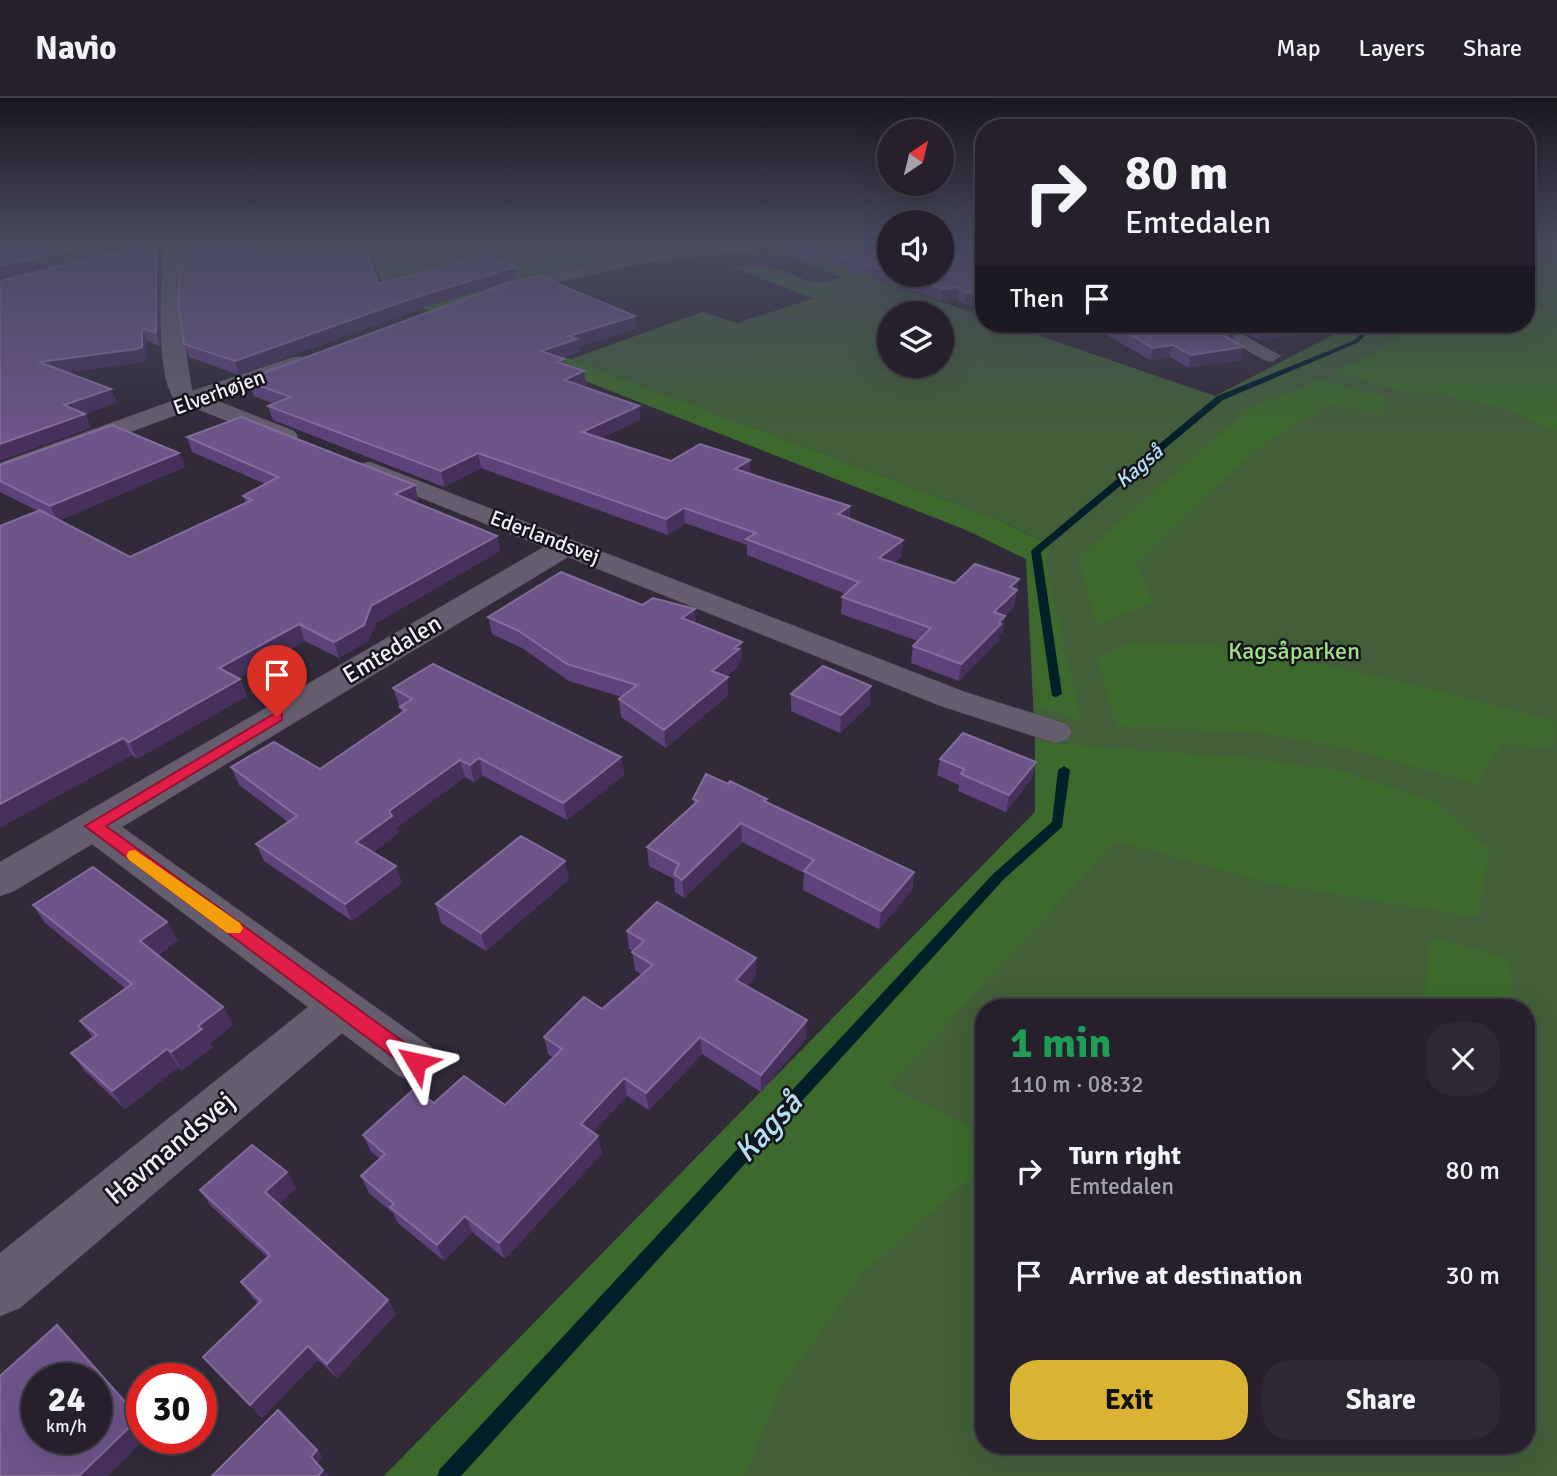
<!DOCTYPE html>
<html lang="en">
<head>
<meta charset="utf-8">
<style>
	body { margin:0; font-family:Signika,sans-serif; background:#2d2833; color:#f1f3f6; height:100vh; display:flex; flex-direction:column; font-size:26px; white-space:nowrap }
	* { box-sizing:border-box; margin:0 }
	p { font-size:23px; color:#a3a3a9 }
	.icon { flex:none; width:38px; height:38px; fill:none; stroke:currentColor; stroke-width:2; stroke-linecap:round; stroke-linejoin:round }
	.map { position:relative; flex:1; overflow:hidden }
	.side { position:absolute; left:975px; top:901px; width:560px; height:455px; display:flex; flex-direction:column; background:#25202b; border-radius:28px; box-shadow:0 7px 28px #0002,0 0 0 2px #423e47 }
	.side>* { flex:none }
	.hud { position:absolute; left:975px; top:21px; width:560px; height:214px; border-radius:28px; box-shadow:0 7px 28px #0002,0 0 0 2px #423e47; background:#25202b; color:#f1f3f6; overflow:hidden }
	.needle { width:46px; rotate:35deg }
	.controls { position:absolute; left:877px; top:21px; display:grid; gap:14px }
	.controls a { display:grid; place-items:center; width:77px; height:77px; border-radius:50%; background:#25202b; box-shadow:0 7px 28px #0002,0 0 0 2px #423e47; font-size:35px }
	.speed { position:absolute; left:21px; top:1265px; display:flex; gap:14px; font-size:35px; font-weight:700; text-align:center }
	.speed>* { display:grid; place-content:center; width:91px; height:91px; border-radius:50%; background:#25202b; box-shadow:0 7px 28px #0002,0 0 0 2px #423e47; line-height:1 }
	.speed small { font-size:18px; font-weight:400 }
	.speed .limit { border:10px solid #d22; background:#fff; color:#111 }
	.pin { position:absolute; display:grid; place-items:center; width:60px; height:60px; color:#fff; margin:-72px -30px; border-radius:50% 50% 50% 0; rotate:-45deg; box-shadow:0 0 7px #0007 }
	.pin .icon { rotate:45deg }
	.me { position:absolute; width:77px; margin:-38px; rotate:306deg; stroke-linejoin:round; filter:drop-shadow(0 0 5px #0008) }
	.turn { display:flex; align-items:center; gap:24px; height:147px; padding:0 35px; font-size:32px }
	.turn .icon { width:91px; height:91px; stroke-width:2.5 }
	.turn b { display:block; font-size:49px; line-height:60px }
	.then { display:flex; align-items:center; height:66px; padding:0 35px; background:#0003; gap:14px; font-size:26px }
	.round { display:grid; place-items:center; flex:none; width:74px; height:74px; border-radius:28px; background:#2d2833 }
	.headline { display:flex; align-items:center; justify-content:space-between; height:119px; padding:0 35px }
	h1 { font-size:42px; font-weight:700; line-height:52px; color:#1e9e55 }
	.button { display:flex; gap:14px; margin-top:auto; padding:14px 35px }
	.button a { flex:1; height:80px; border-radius:28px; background:#d9b334; color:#111; font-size:28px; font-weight:700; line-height:80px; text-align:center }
	.button a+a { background:#2d2833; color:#f1f3f6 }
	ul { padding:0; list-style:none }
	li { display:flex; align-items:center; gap:21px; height:105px; padding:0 35px }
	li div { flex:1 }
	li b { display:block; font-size:26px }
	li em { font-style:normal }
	header { display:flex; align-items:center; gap:42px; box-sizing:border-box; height:98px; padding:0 35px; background:#25202b; border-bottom:2px solid #423e47 }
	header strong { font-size:33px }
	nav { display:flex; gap:38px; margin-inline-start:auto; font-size:24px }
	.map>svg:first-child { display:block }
	.green { fill:#425f39; fill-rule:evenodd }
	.forest { fill:#3c6a2c }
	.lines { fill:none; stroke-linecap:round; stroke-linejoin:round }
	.stream { fill:#001f29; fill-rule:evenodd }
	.minor-casing { stroke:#4d4854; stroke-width:1 }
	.minor { fill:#655e6f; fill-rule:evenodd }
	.wall { fill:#5d427c }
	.shaded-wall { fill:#45315c }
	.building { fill:#6d558a; stroke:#826d9b; stroke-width:2; fill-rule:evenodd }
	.route { fill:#e11d48; stroke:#92132f; stroke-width:2 }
	.slow { fill:#f59e0b }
	.labels { text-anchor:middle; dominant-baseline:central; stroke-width:5; stroke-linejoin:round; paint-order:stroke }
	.far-street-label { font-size:21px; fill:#f3eff9; stroke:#17141b }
	.far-water-label { font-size:21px; font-style:italic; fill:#b3e1f3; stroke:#17141b }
	.street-label { font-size:24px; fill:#f3eff9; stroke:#17141b }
	.park-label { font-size:24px; fill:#9fe089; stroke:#17141b }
	.near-street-label { font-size:28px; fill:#f3eff9; stroke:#17141b }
	.near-water-label { font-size:32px; font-style:italic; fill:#b3e1f3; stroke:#17141b }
</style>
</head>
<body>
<header>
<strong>Navio</strong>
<nav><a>Map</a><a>Layers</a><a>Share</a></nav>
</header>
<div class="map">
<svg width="1557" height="1378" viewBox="0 0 1557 1378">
	<rect width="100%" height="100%" fill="#312a39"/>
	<g class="green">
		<path d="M420,143H637L384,189L370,153Z"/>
		<path d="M1526,143H1557V1378H384L1035,714V644L1026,461L1050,447L999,422L571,261L702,214L737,225L874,181L983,218L984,226H1005L1215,298L1354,226H1526ZM889,215H942V268H889ZM984,910H1526V1348H984Z"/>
	</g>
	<g class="forest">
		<path d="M637,143H749L672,156L435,214L394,201L384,189Z"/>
		<path d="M1526,149L1557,153V209L1526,197Z"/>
		<path d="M810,159L874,181L813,200L728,168C743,169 758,169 773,171C806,176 799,191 842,180L796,160Z"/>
		<path d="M1526,203L1557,217V333L1503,309L1452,298L1396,291L1333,274L1381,251L1410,226H1526Z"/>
		<path d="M437,225L571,261L999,422L1050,447L1046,466L1081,623L1036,608L1026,461L966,432Z"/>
		<path d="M1319,282L1385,299L1382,314L1327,307L1260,348L1136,464L1153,505L1096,526L1078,460L1249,311Z"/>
		<path d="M1133,544L1237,549L1411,586L1557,624L1553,650L1501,646L1476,686L1342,649L1260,635L1116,628L1097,559Z"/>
		<path d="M1035,644L1257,661L1338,672L1436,704L1490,752L1477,819L1273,786L1116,743L888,989L969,1027L976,1075L862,1176L782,1287L745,1378H384L1035,714Z"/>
		<path d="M1431,839L1509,861L1514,910H1423Z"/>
		<path d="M1526,1036L1540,1189L1526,1194Z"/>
	</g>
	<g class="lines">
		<g class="stream">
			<path d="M1371,226H1378L1357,245L1223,302L1041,454L1062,596L1056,599L1052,598L1031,453L1033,451L1217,298L1353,243Z"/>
			<path d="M1064,668L1070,672L1062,729L1004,781L461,1378H437L440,1371L994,775L1052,724L1058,672Z"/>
		</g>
		<defs>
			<g id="minor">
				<path d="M160,143H176L180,150L181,224L192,293L294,259H308L311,263L308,267L215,302L294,333L298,338L294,343H278L195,310L0,382V365L175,302C155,277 161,183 164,150Z"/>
				<path d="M738,143L773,145L765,150L642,165L494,199L485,194L488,190L642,155Z"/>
				<path d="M1200,226H1224L1281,258L1271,264L1264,262Z"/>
				<path d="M370,364L965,594L1067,626L1072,634L1067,642L1055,645L941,608L568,459L122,729L433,950L439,964L433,978L416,984L399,978L342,935L20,1210L0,1218V1155L308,909L92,746L14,793L0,798V764L544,449L361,376L358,371L361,366Z"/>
			</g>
		</defs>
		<use href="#minor" class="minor-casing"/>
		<use href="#minor" class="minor"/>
	</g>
	<g class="wall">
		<path d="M178,143H364L378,186L517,181L407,215L239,277L189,259L184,246Z"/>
		<path d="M767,143H889V177H942L984,143V205L965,207L957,201L942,203L825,164L818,166L768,152Z"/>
		<path d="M160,159V248L147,243V262L142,264L67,274L111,291L117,304L85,316L91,330L0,183Z"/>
		<path d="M1088,226H1220L1233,243L1241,262L1188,270L1170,259L1150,262Z"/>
		<path d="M1229,226H1312L1309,235L1259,242Z"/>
		<path d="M636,230L578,249L579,254L561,260L565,267L586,286L582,288L639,308L640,322L601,340L671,363L750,362V376L850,408V421L903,442L902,458L893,465L955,485L1019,481L1014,508L1005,518L1002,534L999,537V542L959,583L911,565L913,548L918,543L841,516L842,499L846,496L747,457V447L685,425L668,437L481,370L444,389L273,322L268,308L274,306L254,298L249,284L256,282L255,278Z"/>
		<path d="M187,339L418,402L414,404L497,438L500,453L376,525L368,543L339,560L305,543L238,580L240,581L247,598L137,661L132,657L21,718L38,413L0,394V367L179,355L185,369L60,422L130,459L246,405L243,398L265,386L192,354Z"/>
		<path d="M642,507L695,511V525L742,561L739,564V568L726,579L728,597L666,650L621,619L619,601L622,599L569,583L522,550L492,536L488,519Z"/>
		<path d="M393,590L621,659L624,677L567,722L483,678L474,684L465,679L396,730L398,735L373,754L402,785L352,823L264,763L256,746L288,724L239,687L231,669L320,671L402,615Z"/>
		<path d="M791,596L870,606L840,635L791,613Z"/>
		<path d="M940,661L1036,664L1032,680L1006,714L958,693L959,687L937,677Z"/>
		<path d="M693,701L767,705L914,774L912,792L879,831L803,792L804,775L742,744L684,800L675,794L674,781L649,768L647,749L694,707Z"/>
		<path d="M569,781L486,853L441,825L436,806Z"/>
		<path d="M33,807L178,842L158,857L223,909L233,927L210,945L213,949L182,972L179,969L125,1011L85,973L71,955L93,940L80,923L126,891L45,825Z"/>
		<path d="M627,833L756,878L747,888L806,940L761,994L702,956L649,1012L627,998L593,1034L602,1055L505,1161L472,1134L444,1163L398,1125L393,1115L369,1095L361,1078L380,1061L371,1054L363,1037L434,1005L505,1007L553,960L548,956L544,939L602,911L642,877L635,872L632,854L633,853L629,851Z"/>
		<path d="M287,1074L296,1090L279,1106L388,1202L396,1216L337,1280L318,1262L262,1320L203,1259L259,1206L252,1199L241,1184L267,1159L211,1108L200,1092Z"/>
	</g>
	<g class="shaded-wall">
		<path d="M108,143H158L0,181V168Z"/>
		<path d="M156,148L160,159V248L156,235Z"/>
		<path d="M825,153V164L818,166L819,155Z"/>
		<path d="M515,169L517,181L407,215L239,277L235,263L404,203Z"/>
		<path d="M958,189L957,201L942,203L943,191Z"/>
		<path d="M984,193V205L965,207L966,195Z"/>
		<path d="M635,218L636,230L578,249L579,254L543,266L541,253L569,238Z"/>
		<path d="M1290,226H1312L1309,235L1259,242L1262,230Z"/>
		<path d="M142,230L147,243V262L142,264L45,277L39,264Z"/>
		<path d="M1235,234L1231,247L1221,236Z"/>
		<path d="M1173,247L1170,259L1150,262L1153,250Z"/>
		<path d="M1244,249L1241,262L1188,270L1191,257Z"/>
		<path d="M564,261L566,275L557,264Z"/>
		<path d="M584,273L586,286L566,296L564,282Z"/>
		<path d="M111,291L117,304L85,316L91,330L0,363V346L64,307Z"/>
		<path d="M639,308L640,322L583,349L582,334Z"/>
		<path d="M179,355L185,369L58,423L50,408Z"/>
		<path d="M478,355L481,370L444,389L441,373Z"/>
		<path d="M750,362V377L735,371Z"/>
		<path d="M415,387L418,402L399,411L395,396Z"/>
		<path d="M850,408L849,424L838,416Z"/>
		<path d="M684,410L685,425L668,437L666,421Z"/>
		<path d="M497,438L500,453L376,525L368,543L339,560L334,544L371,508Z"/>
		<path d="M903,442L902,458L878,476L879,460Z"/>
		<path d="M1019,481L1014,508L992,530L994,514L1010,489Z"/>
		<path d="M695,511L696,528L682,520Z"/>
		<path d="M1005,518L1002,534L999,537V542L959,583L961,566Z"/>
		<path d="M299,526L305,543L226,586L219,570Z"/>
		<path d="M742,544V561L739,564V568L713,590L712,573L734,550Z"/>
		<path d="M728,579V597L666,650L664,632Z"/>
		<path d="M240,581L247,598L137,661L129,644Z"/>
		<path d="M871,588L870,606L840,635L841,617Z"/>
		<path d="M123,640L132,657L0,730V706Z"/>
		<path d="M621,659L624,677L567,722L563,705Z"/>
		<path d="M479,660L483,678L474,684L470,667Z"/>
		<path d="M460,662L465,679L396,730L398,735L363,761L356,744L389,713Z"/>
		<path d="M1036,664L1032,680L1006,714L1009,697Z"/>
		<path d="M741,725L742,744L684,800L682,782Z"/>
		<path d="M565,763L569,781L486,853L481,835Z"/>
		<path d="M396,768L402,785L352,823L345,806Z"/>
		<path d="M914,774L912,792L879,831L881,813Z"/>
		<path d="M167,824L178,842L151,861L140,843Z"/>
		<path d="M756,860V878L737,900L736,882Z"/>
		<path d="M223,909L233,927L210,945L213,949L182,972L171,954L198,928Z"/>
		<path d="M807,922L806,940L761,994V977Z"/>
		<path d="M700,939L702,956L649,1012L646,995Z"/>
		<path d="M167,951L179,969L125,1011L112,993Z"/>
		<path d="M624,980L627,998L585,1043L581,1026Z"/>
		<path d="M598,1038L602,1055L505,1161L499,1145Z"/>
		<path d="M287,1074L296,1090L275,1110L265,1094Z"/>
		<path d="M465,1118L472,1134L444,1163L437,1147Z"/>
		<path d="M388,1202L396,1216L337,1280L327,1266Z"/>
		<path d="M57,1227L72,1242L142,1320V1340H146L108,1378H79Z"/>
		<path d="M308,1248L318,1262L262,1320L250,1307Z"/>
		<path d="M317,1352L323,1359L317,1366L311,1359Z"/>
		<path d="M323,1372L329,1378H318Z"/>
	</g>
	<g class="building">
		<path d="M0,143H108L0,168Z"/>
		<path d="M179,143H364L378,186L486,157L515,169L404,203L235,263L184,246L179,211Z"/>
		<path d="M776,143H889V174L825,153L819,155Z"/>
		<path d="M942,143H984V193L966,195L958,189L943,191L898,177H942Z"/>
		<path d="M156,148V235L142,230V249L137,251L39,264L111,291L64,307L85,316L0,346V183L137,149Z"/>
		<path d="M539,178L635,218L569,238L577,241L541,253L564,261L557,264L584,273L564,282L639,308L582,334L671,363L700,346L750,362L735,371L850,408L838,416L903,442L879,460L955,485L975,466L1019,481L1010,489L1017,492L994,514L1005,518L999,524L1001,526L961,566L913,548L931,530L842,499L859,484L746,441L756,435L684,410L666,421L478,355L441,373L268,308L291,299L249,284L261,280L255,278L508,185Z"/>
		<path d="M1112,226H1220L1235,234L1221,236L1244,249L1191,257L1173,247L1153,250Z"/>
		<path d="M1255,226H1290L1262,230Z"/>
		<path d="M241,319L415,387L395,396L497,438L371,508L364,527L334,544L299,526L219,570L240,581L129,644L123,640L0,706V428L40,412L130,459L252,402L243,398L278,379L187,339Z"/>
		<path d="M112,327L179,355L50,408L0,383V367Z"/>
		<path d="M561,474L642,507L653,500L695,511L682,520L742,544L734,550L739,551L712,573L728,579L664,632L619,601L637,587L567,566L519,533L488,519Z"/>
		<path d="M433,566L621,659L563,705L479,660L470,667L460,662L389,713L392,718L356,744L396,768L345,806L256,746L297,718L231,669L274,644L320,671L406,612L400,609L412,601L393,590Z"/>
		<path d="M823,568L871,588L841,617L791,596Z"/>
		<path d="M963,635L1036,664L1009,697L961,676L964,671L940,661Z"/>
		<path d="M706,676L728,686L730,683L767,701L764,703L914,774L881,813L804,773L814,762L741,725L682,782L674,776L679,766L647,749L698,703L693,701Z"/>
		<path d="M521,738L565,763L481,835L436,806Z"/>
		<path d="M93,769L167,824L140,843L223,909L198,928L202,931L171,954L167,951L112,993L71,955L97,937L80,923L132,886L33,807Z"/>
		<path d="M657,804L756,860L736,882L807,922L761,977L700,939L646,995L624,980L581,1026L598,1038L499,1145L465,1118L437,1147L390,1109L394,1106L361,1078L385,1056L363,1037L414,991L434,1005L464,978L505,1007L562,951L544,939L584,899L602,911L653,867L632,854L644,843L627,833Z"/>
		<path d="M252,1047L287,1074L265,1094L388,1202L327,1266L308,1248L250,1307L203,1259L261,1203L241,1184L270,1157L200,1092Z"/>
		<path d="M57,1227L139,1320L79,1378H0V1278ZM37,1281H96V1340H37Z"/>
		<path d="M278,1312L317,1352L311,1359L323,1372L318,1378H212Z"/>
	</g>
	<linearGradient id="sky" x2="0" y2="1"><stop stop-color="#1b171f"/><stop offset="0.43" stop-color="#484a5f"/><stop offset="1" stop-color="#484a5f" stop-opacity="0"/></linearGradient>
	<rect width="1557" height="336" fill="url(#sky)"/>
	<path class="route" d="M277,614L282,616V622L106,728L423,958L426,964L423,971L416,973L409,971L85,728Z"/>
	<path class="slow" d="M135,752L240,825L243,830L240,835H227L129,762L126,758L129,753Z"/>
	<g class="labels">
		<g class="far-street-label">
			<text transform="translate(219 294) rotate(-20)">Elverhøjen</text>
			<text transform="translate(545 439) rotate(21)">Ederlandsvej</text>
		</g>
		<g class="far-water-label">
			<text transform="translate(1139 368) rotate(-40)">Kagså</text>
		</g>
		<g class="street-label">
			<text transform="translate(392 551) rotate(-31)">Emtedalen</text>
		</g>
		<g class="park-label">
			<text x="1294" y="553">Kagsåparken</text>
		</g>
		<g class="near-street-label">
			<text transform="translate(170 1050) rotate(-40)">Havmandsvej</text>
		</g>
		<g class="near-water-label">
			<text transform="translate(768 1029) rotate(-47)">Kagså</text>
		</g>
	</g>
</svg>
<div class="controls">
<a><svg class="needle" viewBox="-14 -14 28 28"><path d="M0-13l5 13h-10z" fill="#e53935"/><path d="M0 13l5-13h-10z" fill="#a3a3a9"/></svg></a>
<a><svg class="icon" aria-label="sound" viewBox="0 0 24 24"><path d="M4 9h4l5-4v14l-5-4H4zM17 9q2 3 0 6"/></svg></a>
<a><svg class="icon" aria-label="layers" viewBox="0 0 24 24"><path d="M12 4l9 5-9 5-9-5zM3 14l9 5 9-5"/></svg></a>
</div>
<div class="speed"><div>24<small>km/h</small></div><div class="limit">30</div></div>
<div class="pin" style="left:277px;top:619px;background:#d93025"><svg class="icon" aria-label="arrive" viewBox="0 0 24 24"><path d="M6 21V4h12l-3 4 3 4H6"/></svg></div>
<svg class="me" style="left:416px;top:964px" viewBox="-20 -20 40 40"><path d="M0-17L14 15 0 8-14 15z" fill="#e11d48" stroke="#fff" stroke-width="4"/></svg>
<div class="hud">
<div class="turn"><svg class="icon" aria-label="right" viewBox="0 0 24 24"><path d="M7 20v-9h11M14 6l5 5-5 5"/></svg><div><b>80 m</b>Emtedalen</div></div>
<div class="then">Then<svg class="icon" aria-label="arrive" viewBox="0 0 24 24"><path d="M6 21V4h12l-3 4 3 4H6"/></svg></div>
</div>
<section class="side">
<div class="headline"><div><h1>1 min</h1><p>110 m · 08:32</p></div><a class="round"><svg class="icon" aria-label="close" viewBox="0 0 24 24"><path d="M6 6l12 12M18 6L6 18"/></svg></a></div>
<ul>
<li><svg class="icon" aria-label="right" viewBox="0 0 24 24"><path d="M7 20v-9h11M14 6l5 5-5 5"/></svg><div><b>Turn right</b><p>Emtedalen</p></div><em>80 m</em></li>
<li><svg class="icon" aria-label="arrive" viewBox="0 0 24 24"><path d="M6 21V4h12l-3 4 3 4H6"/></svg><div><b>Arrive at destination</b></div><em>30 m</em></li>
</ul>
<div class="button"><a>Exit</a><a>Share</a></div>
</section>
</div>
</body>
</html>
